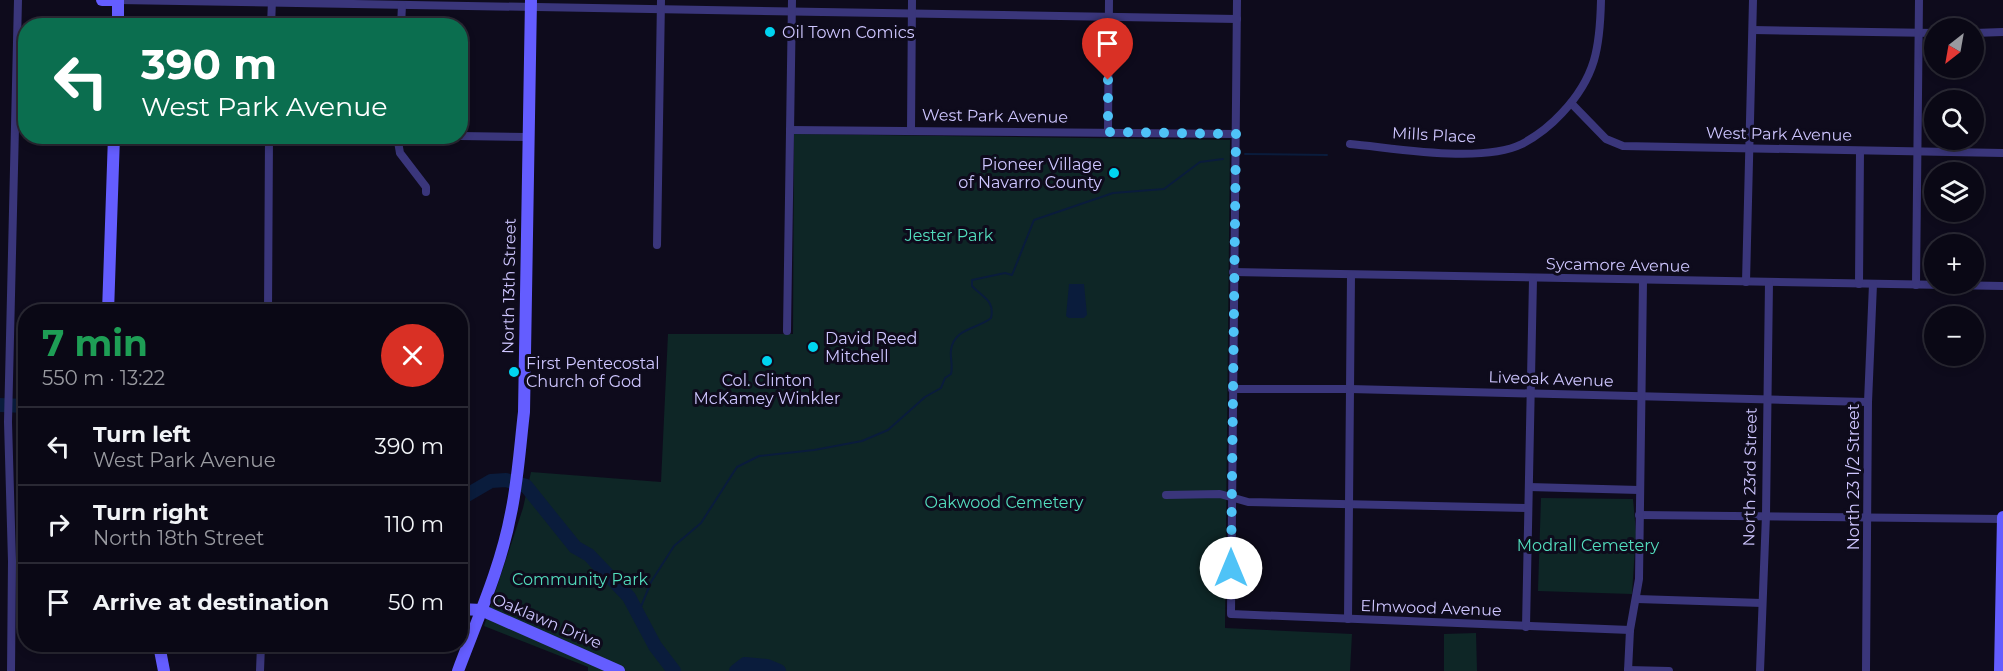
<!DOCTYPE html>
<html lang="en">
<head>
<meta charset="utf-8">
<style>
	body { margin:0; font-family:Montserrat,sans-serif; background:#13111e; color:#f1f3f6; height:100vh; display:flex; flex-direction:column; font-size:22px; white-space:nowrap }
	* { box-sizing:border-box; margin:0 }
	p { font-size:20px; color:#999aa0 }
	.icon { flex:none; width:33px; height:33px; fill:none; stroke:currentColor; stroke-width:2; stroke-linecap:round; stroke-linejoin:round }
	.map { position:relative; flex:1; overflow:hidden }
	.details { position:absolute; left:18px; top:304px; width:450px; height:348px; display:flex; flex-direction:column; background:#0a0815; border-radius:24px; box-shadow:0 3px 9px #0003,0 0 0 2px #2a2934 }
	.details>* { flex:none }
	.top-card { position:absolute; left:18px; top:18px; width:450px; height:126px; border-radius:24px; box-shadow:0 3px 9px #0003,0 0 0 2px #2a2934; background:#0b6e4f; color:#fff; overflow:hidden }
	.needle { width:39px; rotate:211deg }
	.tools { position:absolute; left:1924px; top:18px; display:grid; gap:12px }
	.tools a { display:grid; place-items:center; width:60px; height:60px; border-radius:50%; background:#0a0815; box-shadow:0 3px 9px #0003,0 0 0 2px #2a2934; font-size:30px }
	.pin { position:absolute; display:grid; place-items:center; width:51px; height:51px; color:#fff; margin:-62px -26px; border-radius:50% 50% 50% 0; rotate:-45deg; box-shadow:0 0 6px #0007 }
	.pin .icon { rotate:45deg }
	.me { position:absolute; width:66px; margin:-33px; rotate:0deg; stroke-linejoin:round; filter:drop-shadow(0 0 4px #0008) }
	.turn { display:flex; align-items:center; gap:21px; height:126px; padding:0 24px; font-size:27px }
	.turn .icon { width:78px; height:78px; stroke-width:2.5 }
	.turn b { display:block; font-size:42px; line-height:51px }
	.round { display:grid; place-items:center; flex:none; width:63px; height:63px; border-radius:32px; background:#13111e }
	.headline { display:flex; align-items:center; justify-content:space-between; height:102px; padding:0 24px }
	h1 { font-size:36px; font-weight:700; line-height:45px; color:#1e9e55 }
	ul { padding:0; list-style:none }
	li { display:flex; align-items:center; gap:18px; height:78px; padding:0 24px; border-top:2px solid #2a2934 }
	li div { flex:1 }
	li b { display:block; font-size:22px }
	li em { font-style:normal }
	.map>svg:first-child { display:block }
	.green { fill:#0e2626 }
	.water { fill:#0a1c3c }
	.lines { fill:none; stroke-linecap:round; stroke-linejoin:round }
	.stream { stroke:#0a1c3c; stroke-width:2 }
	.river { stroke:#0a1c3c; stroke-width:14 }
	.street { stroke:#3a367b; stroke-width:8 }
	.secondary { stroke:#645dff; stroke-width:12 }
	.route { stroke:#4fc3f7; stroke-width:10; stroke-dasharray:0 18 }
	.poi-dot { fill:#00d4f1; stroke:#0e0b1c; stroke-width:2 }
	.labels { text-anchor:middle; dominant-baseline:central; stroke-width:6; stroke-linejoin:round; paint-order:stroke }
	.poi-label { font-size:16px; fill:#cec6ff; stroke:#0e0b1c; text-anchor:start }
	.street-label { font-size:16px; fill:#cec6ff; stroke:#0e0b1c }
	.park-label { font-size:16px; fill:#53debe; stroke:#0e0b1c }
</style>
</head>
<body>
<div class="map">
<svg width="2003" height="671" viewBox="0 0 2003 671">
	<rect width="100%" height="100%" fill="#0e0b1c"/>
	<g class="green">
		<path d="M794,134L1230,140L1225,628L1352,634L1350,671H588V667L484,626L523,508L531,472L661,482L668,334H793Z"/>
		<path d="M1541,498L1633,499L1636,532L1632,594L1538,591Z"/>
		<path d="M1476,633L1477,671H1444V634Z"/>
	</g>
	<path class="water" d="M1069,284H1084L1087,315L1084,318H1069L1066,316Z"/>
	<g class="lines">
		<g class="stream">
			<path d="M1245,154L1327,155"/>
			<path d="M638,614L651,582L674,546L701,523L737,467L759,456L814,450L862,441L888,430L925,397L941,388L945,378L951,374C953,365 950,358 951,350C954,328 978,329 991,318C995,300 983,298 972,286V280L1005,273L1012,275L1034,220L1113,193L1164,189L1200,162L1223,159"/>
		</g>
		<g class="river">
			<path d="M0,405L26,406"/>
			<path d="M460,499L491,481L506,480L526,486L575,547L589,555L629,597L655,646L674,671"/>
			<path d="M736,671L745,664L767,666L779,671"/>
		</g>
		<g class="street">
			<path d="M118,0L1237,19"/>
			<path d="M1237,0L1231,614L1630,630"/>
			<path d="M271,26L272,0"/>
			<path d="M401,26L402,5"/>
			<path d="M1753,30L1935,33"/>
			<path d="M1974,33L2003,32"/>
			<path d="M1571,103L1606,139L1623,146L2003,153"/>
			<path d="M790,130L1235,134"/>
			<path d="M911,130L912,0"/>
			<path d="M1108,132L1109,0"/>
			<path d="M397,136L400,153L426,187V192"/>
			<path d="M460,136L527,137"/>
			<path d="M397,137L438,136"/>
			<path d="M1350,144C1395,148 1481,164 1522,144C1537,136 1551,125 1562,113C1596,77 1600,47 1601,0"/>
			<path d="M657,245L661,0"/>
			<path d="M1233,272L2003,286"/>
			<path d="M1746,282L1753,0"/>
			<path d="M1859,284L1860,151"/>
			<path d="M1916,285L1919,0"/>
			<path d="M268,312L269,136"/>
			<path d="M787,331L792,0"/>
			<path d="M1232,389H1350L1868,402"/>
			<path d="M1529,487L1639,490"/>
			<path d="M1166,495L1220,494L1248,502L1528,508"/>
			<path d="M1639,515L2003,519"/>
			<path d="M1637,599L1762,603"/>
			<path d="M1348,619L1351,275"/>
			<path d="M1526,627L1533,279"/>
			<path d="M1628,670L1669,671"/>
			<path d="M11,671L12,561L8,422L18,0"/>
			<path d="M260,671L261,645"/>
			<path d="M1628,671L1630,630L1639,579L1643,281"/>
			<path d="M1760,671L1766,515L1769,282"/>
			<path d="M1866,671L1868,402L1873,284"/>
		</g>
		<g class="secondary">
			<path d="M102,0H118"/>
			<path d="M118,26V0"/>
			<path d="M108,312L114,136"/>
			<path d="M460,609L481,610L619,671"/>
			<path d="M159,645L164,671"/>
			<path d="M458,671C477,620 501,567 511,513C518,480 520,446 524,412L531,0"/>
			<path d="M2000,671L2003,517"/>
		</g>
	</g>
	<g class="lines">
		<path class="route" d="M1108,80V132L1236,134L1231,568"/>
	</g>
	<g class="poi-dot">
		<circle cx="770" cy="32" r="6"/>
		<circle cx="1114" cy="173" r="6"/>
		<circle cx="813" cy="347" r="6"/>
		<circle cx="767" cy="361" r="6"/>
		<circle cx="514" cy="372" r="6"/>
	</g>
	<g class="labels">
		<g class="poi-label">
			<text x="782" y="32">Oil Town Comics</text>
			<text x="1102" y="164" text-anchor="end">Pioneer Village<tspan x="1102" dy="18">of Navarro County</tspan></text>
			<text x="825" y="338">David Reed<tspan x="825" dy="18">Mitchell</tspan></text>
			<text x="526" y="363">First Pentecostal<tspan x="526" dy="18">Church of God</tspan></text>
			<text x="767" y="380" text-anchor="middle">Col. Clinton<tspan x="767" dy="18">McKamey Winkler</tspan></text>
		</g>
		<g class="street-label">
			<text transform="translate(995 116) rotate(1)">West Park Avenue</text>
			<text transform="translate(1779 134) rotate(1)">West Park Avenue</text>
			<text transform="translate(1434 135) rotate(3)">Mills Place</text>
			<text transform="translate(1618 265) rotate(1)">Sycamore Avenue</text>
			<text transform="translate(509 286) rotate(-89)">North 13th Street</text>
			<text transform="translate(1551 379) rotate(2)">Liveoak Avenue</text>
			<text transform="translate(1750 477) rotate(-89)">North 23rd Street</text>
			<text transform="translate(1853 477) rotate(-90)">North 23 1/2 Street</text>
			<text transform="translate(1431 608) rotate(2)">Elmwood Avenue</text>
			<text transform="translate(547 621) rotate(23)">Oaklawn Drive</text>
		</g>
		<g class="park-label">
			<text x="949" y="235">Jester Park</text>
			<text x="1004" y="502">Oakwood Cemetery</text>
			<text x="1588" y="545">Modrall Cemetery</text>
			<text x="580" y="579">Community Park</text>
		</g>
	</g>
</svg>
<div class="tools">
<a><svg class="needle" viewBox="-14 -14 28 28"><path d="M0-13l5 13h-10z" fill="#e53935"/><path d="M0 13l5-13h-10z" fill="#999aa0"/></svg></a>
<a><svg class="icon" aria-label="search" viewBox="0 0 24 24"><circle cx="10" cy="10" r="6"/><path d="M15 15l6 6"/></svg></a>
<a><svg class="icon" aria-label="layers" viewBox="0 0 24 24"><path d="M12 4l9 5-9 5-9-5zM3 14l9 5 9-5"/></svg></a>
<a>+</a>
<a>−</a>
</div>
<div class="pin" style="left:1108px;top:80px;background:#d93025"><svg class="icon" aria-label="arrive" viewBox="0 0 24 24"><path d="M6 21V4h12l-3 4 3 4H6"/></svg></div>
<svg class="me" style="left:1231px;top:568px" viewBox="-20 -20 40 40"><circle r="19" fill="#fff"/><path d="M0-13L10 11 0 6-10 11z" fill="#4fc3f7"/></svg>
<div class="top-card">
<div class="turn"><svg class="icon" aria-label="left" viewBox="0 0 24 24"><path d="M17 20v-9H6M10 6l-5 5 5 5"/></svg><div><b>390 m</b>West Park Avenue</div></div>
</div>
<section class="details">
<div class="headline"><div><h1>7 min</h1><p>550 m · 13:22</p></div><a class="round" style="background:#d93025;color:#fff"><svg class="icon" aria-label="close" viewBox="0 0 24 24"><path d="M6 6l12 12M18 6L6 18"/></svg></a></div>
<ul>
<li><svg class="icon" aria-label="left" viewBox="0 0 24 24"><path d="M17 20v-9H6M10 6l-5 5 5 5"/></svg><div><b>Turn left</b><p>West Park Avenue</p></div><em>390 m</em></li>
<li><svg class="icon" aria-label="right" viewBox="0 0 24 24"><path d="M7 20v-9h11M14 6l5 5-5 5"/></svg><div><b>Turn right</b><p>North 18th Street</p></div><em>110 m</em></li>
<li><svg class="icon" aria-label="arrive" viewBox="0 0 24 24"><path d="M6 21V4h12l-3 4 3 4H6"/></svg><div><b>Arrive at destination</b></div><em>50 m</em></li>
</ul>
</section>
</div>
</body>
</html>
